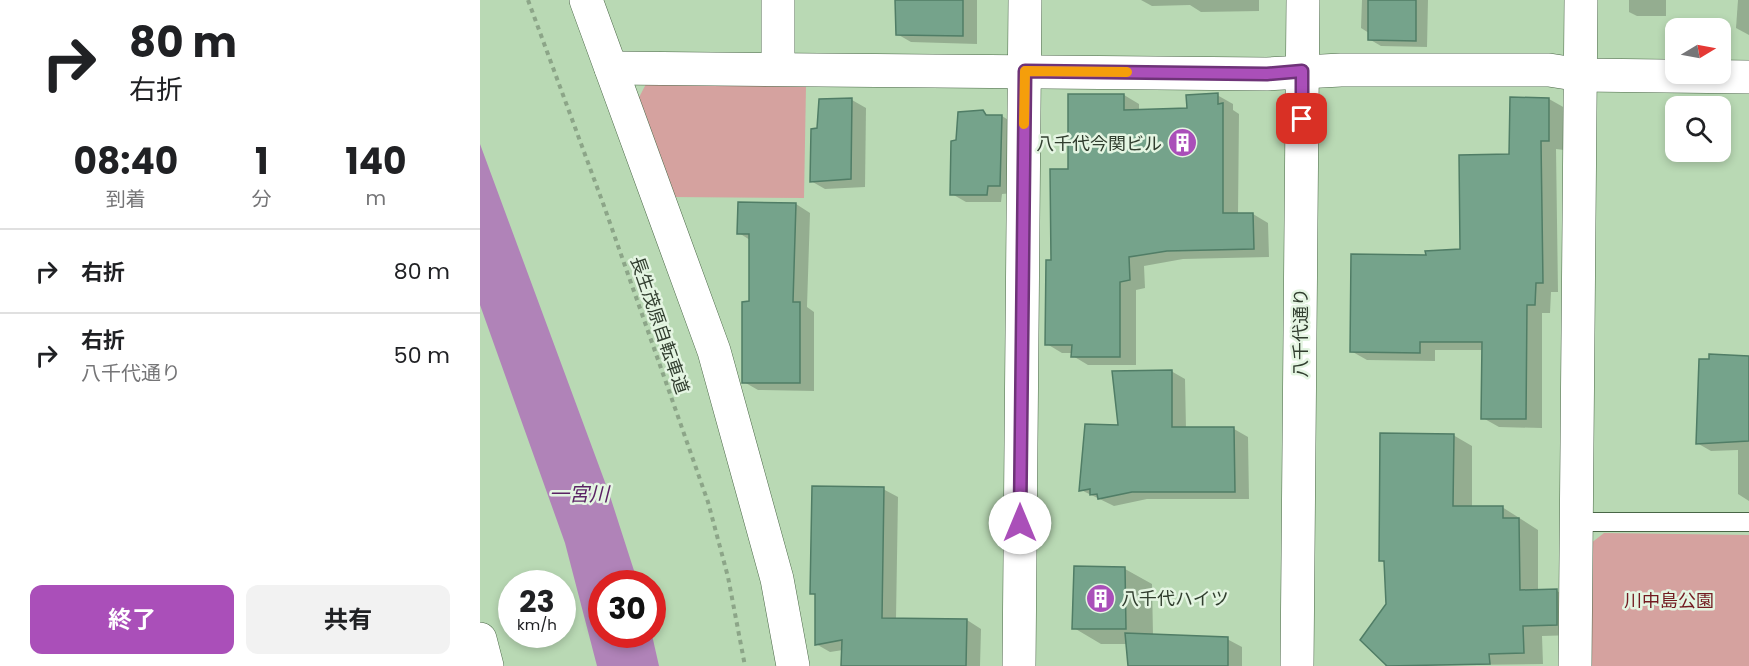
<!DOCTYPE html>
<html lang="ja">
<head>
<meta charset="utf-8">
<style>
	body { margin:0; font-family:Poppins,"Noto Sans JP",sans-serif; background:#f2f2f2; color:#202124; height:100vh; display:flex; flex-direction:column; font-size:22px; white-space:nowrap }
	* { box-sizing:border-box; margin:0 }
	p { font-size:20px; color:#757577 }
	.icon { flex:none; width:33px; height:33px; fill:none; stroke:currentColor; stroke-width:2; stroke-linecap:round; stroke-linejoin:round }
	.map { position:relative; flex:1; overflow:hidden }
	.drawer { display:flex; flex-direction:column; background:#fff; width:480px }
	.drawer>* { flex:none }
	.guide { background:#fff; color:#202124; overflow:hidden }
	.needle { width:39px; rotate:80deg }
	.buttons { position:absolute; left:1185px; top:18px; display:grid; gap:12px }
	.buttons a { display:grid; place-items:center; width:66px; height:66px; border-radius:12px; background:#fff; box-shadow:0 3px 9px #0003; font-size:30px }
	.speed { position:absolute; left:18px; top:570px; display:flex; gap:12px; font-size:30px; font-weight:700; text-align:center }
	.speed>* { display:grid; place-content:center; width:78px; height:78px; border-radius:50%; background:#fff; box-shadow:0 3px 9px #0003; line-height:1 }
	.speed small { font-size:15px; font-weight:400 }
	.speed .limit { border:9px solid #d22; background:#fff; color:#111 }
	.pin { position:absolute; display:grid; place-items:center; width:51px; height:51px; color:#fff; margin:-26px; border-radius:12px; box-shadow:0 3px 9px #0006 }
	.me { position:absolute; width:66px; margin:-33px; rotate:0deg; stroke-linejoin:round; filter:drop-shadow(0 0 4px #0008) }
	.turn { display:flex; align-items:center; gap:21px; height:126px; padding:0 30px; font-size:27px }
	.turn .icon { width:78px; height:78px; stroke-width:2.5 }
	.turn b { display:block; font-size:42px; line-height:51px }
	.eta { display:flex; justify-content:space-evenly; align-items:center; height:102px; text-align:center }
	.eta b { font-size:36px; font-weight:700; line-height:42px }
	.button { display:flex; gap:12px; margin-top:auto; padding:12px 30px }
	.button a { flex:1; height:69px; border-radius:12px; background:#aa4fb9; color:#fff; font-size:24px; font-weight:700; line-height:69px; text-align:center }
	.button a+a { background:#f2f2f2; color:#202124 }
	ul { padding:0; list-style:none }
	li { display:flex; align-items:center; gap:18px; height:84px; padding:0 30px; border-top:2px solid #e0e0e0 }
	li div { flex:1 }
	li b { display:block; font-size:22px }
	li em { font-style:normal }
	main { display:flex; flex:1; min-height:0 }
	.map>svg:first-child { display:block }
	.green { fill:#d5a29f }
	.water { fill:#b083b8 }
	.shadow { fill:#0003 }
	.building { fill:#75a38b; stroke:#507d66; stroke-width:1.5 }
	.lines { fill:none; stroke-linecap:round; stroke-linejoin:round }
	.lane-casing { stroke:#496646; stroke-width:20 }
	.street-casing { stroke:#496646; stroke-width:34 }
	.secondary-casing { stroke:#496646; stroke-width:34 }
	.path { stroke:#8ca588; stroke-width:4; stroke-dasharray:4.5 4.5; stroke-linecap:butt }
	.lane { stroke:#fff; stroke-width:18 }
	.street { stroke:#fff; stroke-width:33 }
	.secondary { stroke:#fff; stroke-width:33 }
	.route-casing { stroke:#6e3378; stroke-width:15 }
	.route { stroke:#aa4fb9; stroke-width:10 }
	.slow { stroke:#f59e0b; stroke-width:10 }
	.labels { text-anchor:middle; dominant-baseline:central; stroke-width:5; stroke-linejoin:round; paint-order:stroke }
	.poi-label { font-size:18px; fill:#313e2f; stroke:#e4f5e2; text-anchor:end }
	.street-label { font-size:18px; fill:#313e2f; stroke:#e4f5e2 }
	.park-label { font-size:18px; fill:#721a20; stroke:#e4f5e2 }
	.water-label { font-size:20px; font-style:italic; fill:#5a2264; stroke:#e4f5e2 }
</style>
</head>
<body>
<main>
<section class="drawer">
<div class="guide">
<div class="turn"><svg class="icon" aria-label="right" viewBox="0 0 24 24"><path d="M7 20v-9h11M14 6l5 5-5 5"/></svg><div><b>80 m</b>右折</div></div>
</div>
<div class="eta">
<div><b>08:40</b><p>到着</p></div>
<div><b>1</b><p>分</p></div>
<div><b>140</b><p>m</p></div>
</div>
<ul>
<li><svg class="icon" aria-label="right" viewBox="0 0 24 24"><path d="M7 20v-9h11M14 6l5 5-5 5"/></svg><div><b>右折</b></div><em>80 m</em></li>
<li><svg class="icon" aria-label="right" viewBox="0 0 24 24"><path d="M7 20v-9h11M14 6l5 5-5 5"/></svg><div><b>右折</b><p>八千代通り</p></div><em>50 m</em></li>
</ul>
<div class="button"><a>終了</a><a>共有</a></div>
</section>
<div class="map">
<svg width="1269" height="666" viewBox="0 0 1269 666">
	<rect width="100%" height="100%" fill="#b9d9b4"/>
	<g class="green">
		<path d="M166,84L326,86L324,198L190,197L155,105Z"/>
		<path d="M1124,533L1269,535V666H1109L1110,544Z"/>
	</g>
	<path class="water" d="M0,144L129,493L158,583L122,584V634L172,635L179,666H117L85,543L0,305Z"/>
	<g class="shadow">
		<path d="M416,0H497V44L431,42L417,34Z"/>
		<path d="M661,0H779V11L721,12L710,5L672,6Z"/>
		<path d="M882,0H948L947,47L901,46L889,39V33L881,28Z"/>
		<path d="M1149,0H1186V16H1157L1149,12Z"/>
		<path d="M1258,0H1269V35L1256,28Z"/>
		<path d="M644,95L659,104V111L708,109L737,95L753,104V110L759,114L758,215L773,214L788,223L789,257L703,259L664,266L665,288L656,290V365H608L593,356V353H582L567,344L573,262L590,170Z"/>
		<path d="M1069,99L1085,108L1084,150L1076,149L1078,292H1071L1070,313H1062V428L1019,427L1003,418V350H955V361L887,360L871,351L948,257L982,251L1030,156Z"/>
		<path d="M372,100L386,108L385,187L345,189L331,181L339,130Z"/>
		<path d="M503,112L511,117L522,116L536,125L534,193L522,194L521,202H486L472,194L478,141Z"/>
		<path d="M316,204L330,213L327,307L334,312V391L278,390L264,382L270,303V240L259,233Z"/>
		<path d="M1269,357V501L1258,494V450L1231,451L1217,443Z"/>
		<path d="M691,371L705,379L706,429H754L768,437L769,499H667L634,506L601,490L640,426Z"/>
		<path d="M973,435L992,446V507H1022L1058,530V591H1077L1096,602L1095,635L1062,636L1063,664L905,666L907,605L905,563L900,560Z"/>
		<path d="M403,489L418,497L416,619L487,620L501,629L500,666H362L363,650L350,652L336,644L337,596L331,593Z"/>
		<path d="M645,569L672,584L673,635L747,639L762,647V666H650L648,644H621L594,628Z"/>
	</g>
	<g class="building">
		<path d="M415,0H483V36L416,35Z"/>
		<path d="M888,0H936V41L888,40Z"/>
		<path d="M738,93V104L743,103V213H773L774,249L687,251L649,257L650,280L640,282V357H591L592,345H565L566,260H571L570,169H588V94H644V110L707,108L706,95Z"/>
		<path d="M1030,97L1069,98V141H1061L1063,283H1056L1055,305H1047L1046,419H1001L1002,342H940V353L870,352L871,254L946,255L945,251L980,249L979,155L1029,154Z"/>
		<path d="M372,98L371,179L330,182L331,129L337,128L339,99Z"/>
		<path d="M503,110L506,115H522L520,186H508L507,195H470L471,141L476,140L478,112Z"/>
		<path d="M258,202L316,203L313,302H320V383H262V302L269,301V234H257Z"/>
		<path d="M1229,354L1269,356V441L1216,444L1219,359H1229Z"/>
		<path d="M692,370V427H754L755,492H652L618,499L617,494L610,495V489L599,491L605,424L638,425L632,371Z"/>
		<path d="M900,433L974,434L973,506H1023V518H1039L1040,590L1077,589V625L1043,626L1044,653L1009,654L1010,664L907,666L880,640L906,604L904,561H899Z"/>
		<path d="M332,486L404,487L402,618L487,619L486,666H361L362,640L335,645V594H330Z"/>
		<path d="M594,566L645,567L646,629H592Z"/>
		<path d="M645,633L748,637V666H648Z"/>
	</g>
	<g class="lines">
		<defs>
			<path id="lane" d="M1097,522H1269"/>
			<g id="street">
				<path d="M106,0L234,351L297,579L313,666"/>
				<path d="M131,68L787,74L861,70H1069L1101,75L1269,77"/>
				<path d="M298,69V0"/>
				<path d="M0,639L7,666"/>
				<path d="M539,666L545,0"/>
				<path d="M1095,666L1101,0"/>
			</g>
			<path id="secondary" d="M817,666L823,0"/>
		</defs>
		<use href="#lane" class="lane-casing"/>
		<use href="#street" class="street-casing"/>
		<use href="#secondary" class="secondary-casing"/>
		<path class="path" d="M48,0L124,206L228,502L248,577L265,666"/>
		<use href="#lane" class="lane"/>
		<use href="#street" class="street"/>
		<use href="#secondary" class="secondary"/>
	</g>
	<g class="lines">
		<defs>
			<path id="route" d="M540,523L545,71L787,74L822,71V119"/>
		</defs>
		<use href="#route" class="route-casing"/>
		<use href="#route" class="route"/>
		<path class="slow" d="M544,124L545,71L647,72"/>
	</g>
	<defs>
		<symbol id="building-disc" viewBox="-11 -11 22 22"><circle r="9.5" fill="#aa4fb9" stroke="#e4f5e2"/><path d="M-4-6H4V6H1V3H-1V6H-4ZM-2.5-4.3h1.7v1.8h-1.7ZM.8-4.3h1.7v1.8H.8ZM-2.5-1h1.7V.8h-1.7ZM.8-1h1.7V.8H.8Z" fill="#fff"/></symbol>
	</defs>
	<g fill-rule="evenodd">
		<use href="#building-disc" x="686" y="126" width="33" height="33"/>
		<use href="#building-disc" x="604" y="582" width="33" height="33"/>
	</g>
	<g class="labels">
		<g class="poi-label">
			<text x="682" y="143">八千代今関ビル</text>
			<text x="641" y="598" text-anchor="start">八千代ハイツ</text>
		</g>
		<g class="street-label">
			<text transform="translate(180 325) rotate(71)">長生茂原自転車道</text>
			<text transform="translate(820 333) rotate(-90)">八千代通り</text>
		</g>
		<g class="park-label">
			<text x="1189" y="600">川中島公園</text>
		</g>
		<g class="water-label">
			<text x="99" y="494">一宮川</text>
		</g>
	</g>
</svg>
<div class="buttons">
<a><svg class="needle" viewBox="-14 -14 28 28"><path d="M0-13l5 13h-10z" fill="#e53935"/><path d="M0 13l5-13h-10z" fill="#757577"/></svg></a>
<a><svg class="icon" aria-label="search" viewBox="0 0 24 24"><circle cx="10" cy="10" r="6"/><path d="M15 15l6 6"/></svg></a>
</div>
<div class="speed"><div>23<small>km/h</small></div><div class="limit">30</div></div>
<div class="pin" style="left:822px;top:119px;background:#d93025"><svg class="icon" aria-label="arrive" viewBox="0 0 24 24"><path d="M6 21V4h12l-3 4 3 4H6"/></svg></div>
<svg class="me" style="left:540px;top:523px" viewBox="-20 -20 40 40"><circle r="19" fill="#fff"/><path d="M0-13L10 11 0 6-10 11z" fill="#aa4fb9"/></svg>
</div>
</main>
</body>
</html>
